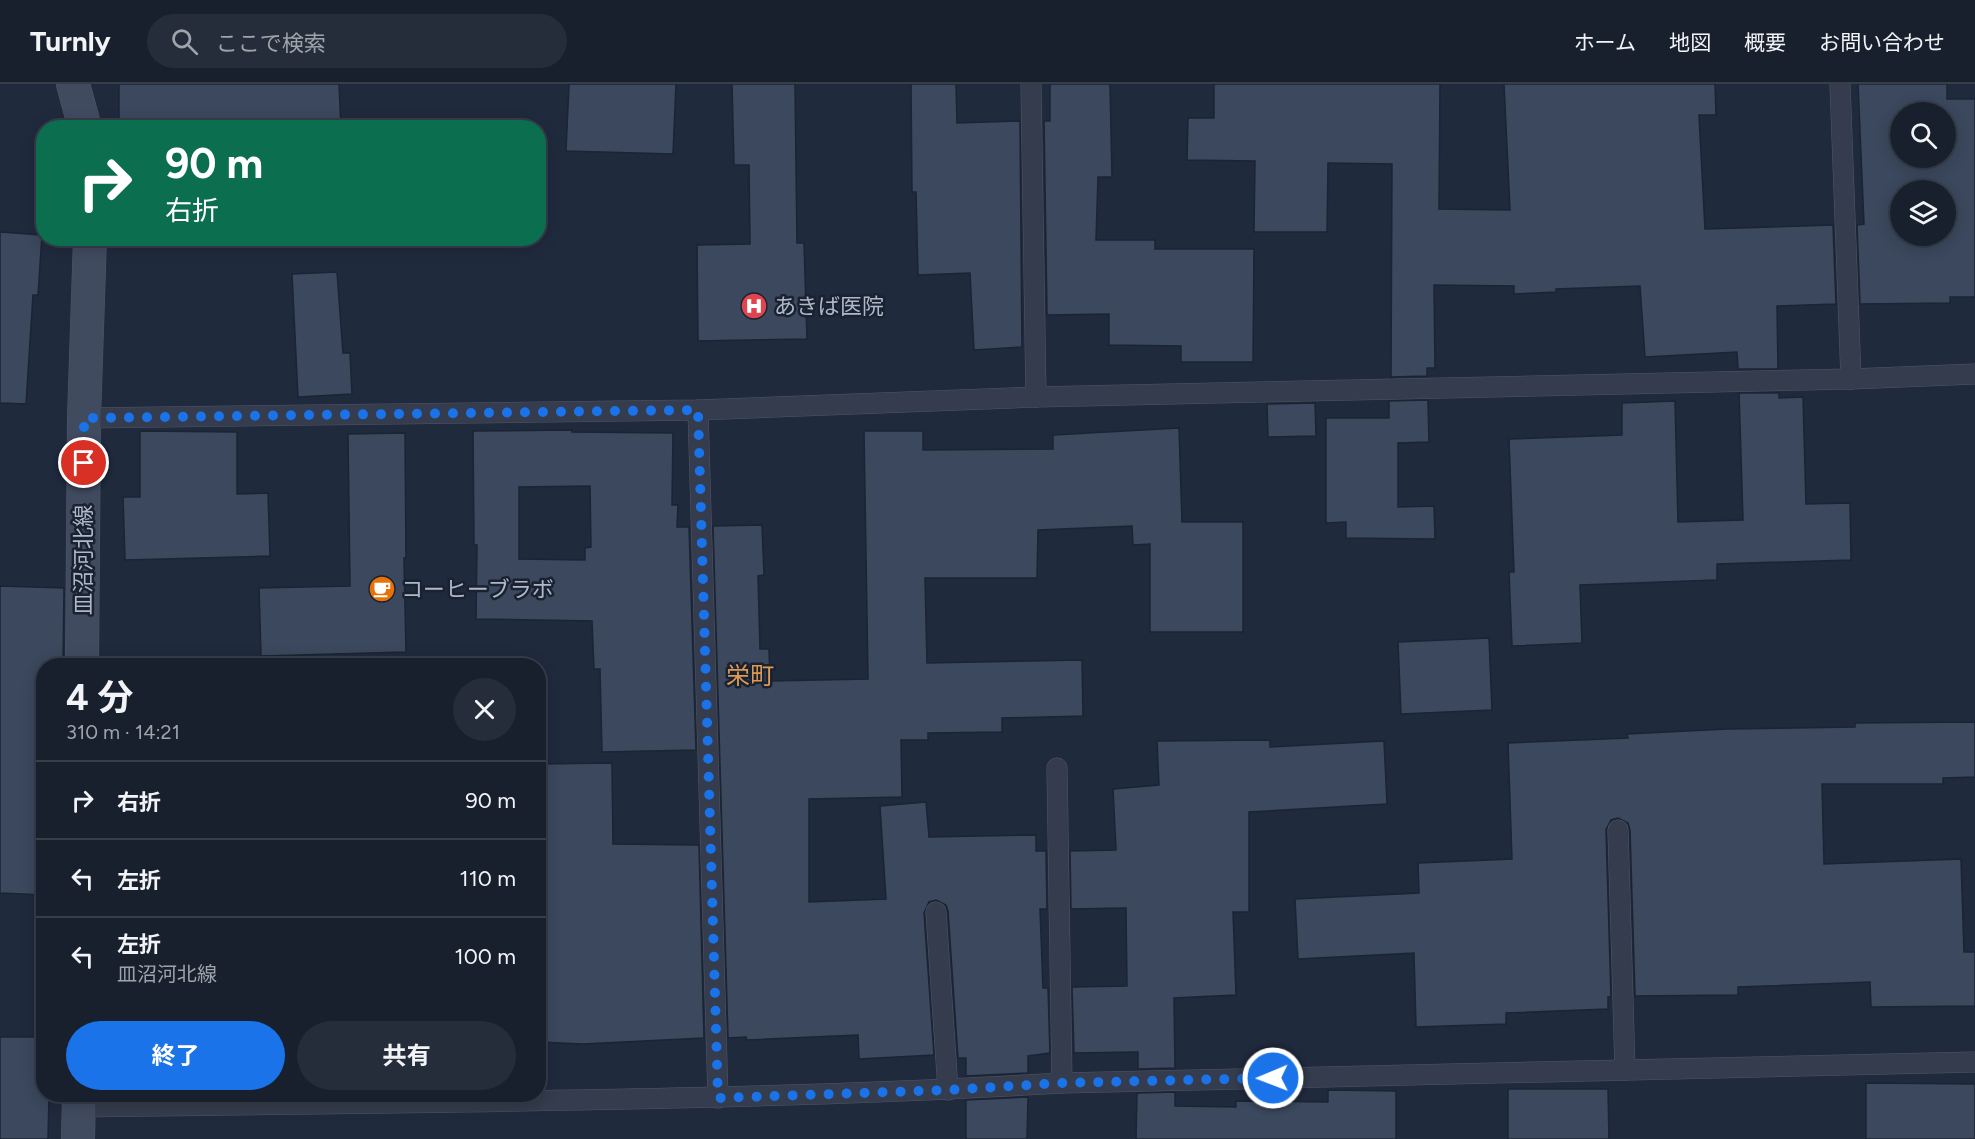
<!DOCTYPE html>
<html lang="ja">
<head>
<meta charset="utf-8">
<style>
	body { margin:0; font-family:Figtree,"Noto Sans JP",sans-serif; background:#252d3a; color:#f1f3f6; height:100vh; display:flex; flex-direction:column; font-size:22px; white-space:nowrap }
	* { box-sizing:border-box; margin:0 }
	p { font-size:20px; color:#9fa3aa }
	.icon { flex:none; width:33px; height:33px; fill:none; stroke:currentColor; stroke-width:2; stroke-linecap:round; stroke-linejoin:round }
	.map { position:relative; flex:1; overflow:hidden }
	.drawer { position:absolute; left:36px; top:574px; width:510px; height:444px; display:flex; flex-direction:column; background:#18202e; border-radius:24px; box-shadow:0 3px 15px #0003,0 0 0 2px #363e4a }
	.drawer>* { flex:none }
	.banner { position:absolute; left:36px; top:36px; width:510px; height:126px; border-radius:24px; box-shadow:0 3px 15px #0003,0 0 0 2px #363e4a; background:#0b6e4f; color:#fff; overflow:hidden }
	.tools { position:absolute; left:1890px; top:18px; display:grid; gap:12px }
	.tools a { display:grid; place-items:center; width:66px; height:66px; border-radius:50%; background:#18202e; box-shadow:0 3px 15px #0003,0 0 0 2px #363e4a; font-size:30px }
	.pin { position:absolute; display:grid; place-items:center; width:51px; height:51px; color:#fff; margin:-26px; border:3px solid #fff; border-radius:50%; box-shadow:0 2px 6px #0007 }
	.me { position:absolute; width:66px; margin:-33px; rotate:269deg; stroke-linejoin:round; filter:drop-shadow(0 0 4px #0008) }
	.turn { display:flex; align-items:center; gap:21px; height:126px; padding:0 30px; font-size:27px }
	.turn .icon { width:78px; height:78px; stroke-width:2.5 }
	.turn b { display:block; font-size:42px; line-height:51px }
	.round { display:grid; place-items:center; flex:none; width:63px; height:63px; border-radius:32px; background:#252d3a }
	.head { display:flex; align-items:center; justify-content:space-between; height:102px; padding:0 30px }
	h1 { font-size:36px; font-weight:700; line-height:45px }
	.cta { display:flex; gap:12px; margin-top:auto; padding:12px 30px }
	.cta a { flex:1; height:69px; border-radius:36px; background:#1a73e8; color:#fff; font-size:24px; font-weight:700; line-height:69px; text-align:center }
	.cta a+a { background:#252d3a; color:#f1f3f6 }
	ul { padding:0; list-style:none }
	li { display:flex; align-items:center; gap:18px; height:78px; padding:0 30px; border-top:2px solid #363e4a }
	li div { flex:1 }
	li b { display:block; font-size:22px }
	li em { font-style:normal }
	header { display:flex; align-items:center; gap:36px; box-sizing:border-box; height:84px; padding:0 30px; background:#18202e; border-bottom:2px solid #363e4a }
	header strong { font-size:28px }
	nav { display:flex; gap:33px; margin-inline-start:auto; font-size:21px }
	.search { width:420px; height:54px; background:#252d3a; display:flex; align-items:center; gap:15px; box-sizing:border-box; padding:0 21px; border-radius:33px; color:#9fa3aa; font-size:22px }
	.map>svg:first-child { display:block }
	.building { fill:#3b485d; stroke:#1b2433; stroke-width:1.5; fill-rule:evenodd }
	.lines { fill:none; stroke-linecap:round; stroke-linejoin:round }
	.service-casing { stroke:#4f5767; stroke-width:21 }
	.secondary-casing { stroke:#4f5767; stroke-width:34 }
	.service { stroke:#343c4d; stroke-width:20 }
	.secondary { stroke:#414b60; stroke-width:33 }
	.route { stroke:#1a73e8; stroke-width:10; stroke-dasharray:0 18 }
	.labels { text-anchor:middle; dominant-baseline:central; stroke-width:5; stroke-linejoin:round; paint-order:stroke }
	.poi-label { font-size:22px; fill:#afb7c9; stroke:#192231; text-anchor:start }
	.street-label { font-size:22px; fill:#afb7c9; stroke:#192231 }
	.neighbourhood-label { font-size:24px; fill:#de9955; stroke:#192231 }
</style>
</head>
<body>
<header>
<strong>Turnly</strong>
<div class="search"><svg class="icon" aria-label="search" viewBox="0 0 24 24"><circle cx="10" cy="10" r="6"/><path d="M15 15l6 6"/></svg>ここで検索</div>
<nav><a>ホーム</a><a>地図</a><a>概要</a><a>お問い合わせ</a></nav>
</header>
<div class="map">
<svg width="1975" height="1055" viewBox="0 0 1975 1055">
	<rect width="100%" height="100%" fill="#202a3d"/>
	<g class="building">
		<path d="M119,0H339L341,44H233V36L119,35Z"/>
		<path d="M569,0H676L673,70L566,67Z"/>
		<path d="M732,0H795L797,159H804L807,255L698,257L697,161L750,160L749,81H734Z"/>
		<path d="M911,0H956L957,39L1020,37L1022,263L974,266L970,189L918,191L916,108H912Z"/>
		<path d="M1050,0H1110L1112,93H1098L1096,156H1155V165H1254L1253,278H1181V262L1109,261V230L1047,231L1044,37H1050Z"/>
		<path d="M1214,0H1440L1439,125L1510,126L1504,0H1715L1716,31H1699L1705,145L1833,141L1836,220L1777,222L1778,285H1738L1737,268L1645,273L1640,202L1556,205V208L1514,210V202L1434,201L1435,284H1427V292L1391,293L1392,80L1328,79L1327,148H1254L1255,77L1187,76L1188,34H1214Z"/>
		<path d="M1858,0H1947V15H1975V213H1950V219L1860,220L1857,141L1864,140ZM1900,28H1946V74H1900ZM1900,106H1946V152H1900Z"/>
		<path d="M0,148L42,151L38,211H33L26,320L0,319Z"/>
		<path d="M337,188L343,269H350L352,310L298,313L292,190Z"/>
		<path d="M1739,309H1779V314L1803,313L1806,420L1850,419L1851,476L1717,480V496L1580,501L1582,559L1512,562L1509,488H1514L1509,355L1622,351V319L1675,317L1678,438L1743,436Z"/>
		<path d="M1428,316L1429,358L1398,359V423L1434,422L1435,455L1346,454V438L1326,439V334H1389V317Z"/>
		<path d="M1315,319L1316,352L1268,353L1267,320Z"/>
		<path d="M1179,344L1182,438H1243V548H1150V460L1133,461L1132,442L1038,446L1037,494H925L927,579L1082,576L1083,632L1002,634V648L928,649V656H901L902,713L809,715V818L886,815L880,722L926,718L929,753L1036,751V767H1046L1047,825H1040L1043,904H1048L1050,969L1028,972V989L966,992V974H958L948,827L946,821L936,816L929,818L924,829L934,971L859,975L858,951L747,956L746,953L728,954L713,442L762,441L764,491L758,492L760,565H769L770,597L868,595L864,347H923V366L1053,365V351Z"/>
		<path d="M572,346V348L673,349L672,421H678L677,443H689L696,666L602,668L600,585H594L592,537L476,535L477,461H474L473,347ZM590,402L591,463L585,464V476L519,475V403Z"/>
		<path d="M140,347L237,348V410L268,409L270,472L125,476L123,413H140Z"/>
		<path d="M405,349L406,474H404L406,568L261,572L259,504L350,502L348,350Z"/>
		<path d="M0,502L64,504L63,580L44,579V811L0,809Z"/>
		<path d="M1489,554L1492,626L1401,630L1398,558Z"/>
		<path d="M1975,638V693L1943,694V700H1822L1824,780L1961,775L1964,868H1975V922L1871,923L1870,898L1738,903V911L1635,912L1630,746L1628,739L1618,734L1611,736L1606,746L1611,913H1608V925L1506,929V940L1416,943L1414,869L1298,875L1295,815L1419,809L1418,779L1512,775L1508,659L1628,654L1627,650L1727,645L1855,643V639Z"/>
		<path d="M1270,656V663L1384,657L1387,720L1249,728V828H1233L1236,911L1174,914L1175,984L1138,985V968L1074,969L1072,903L1127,902L1126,824L1071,825L1070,767L1116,766L1113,705L1159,701L1157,657Z"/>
		<path d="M612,679L613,760L699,761L704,954L583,960L538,958V680Z"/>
		<path d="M0,953H44V1011H49L48,1055H0Z"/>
		<path d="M1866,999L1975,1000V1055H1866Z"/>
		<path d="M1508,1005H1608L1609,1055H1508Z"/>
		<path d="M1328,1006L1396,1007V1055H1136L1137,1009L1175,1008V1022L1236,1023V1017L1328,1018Z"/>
		<path d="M1028,1013L1027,1055H966V1016Z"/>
	</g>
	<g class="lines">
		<defs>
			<g id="service">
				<path d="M1031,0L1036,313"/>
				<path d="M1840,0L1851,295"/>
				<path d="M698,326L718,1014"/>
				<path d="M84,334L698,326L1036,313L1851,295L1975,290"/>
				<path d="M1057,684L1062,999"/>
				<path d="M1618,746L1625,986"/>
				<path d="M936,828L948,1006"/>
				<path d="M79,1023C407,1018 735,1018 1062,999L1975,978"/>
			</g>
			<g id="secondary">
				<path d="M73,0L85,44"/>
				<path d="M82,582L84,334L90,154"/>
				<path d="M78,1055L79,1011"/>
			</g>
		</defs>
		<use href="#service" class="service-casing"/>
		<use href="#secondary" class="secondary-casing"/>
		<use href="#service" class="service"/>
		<use href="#secondary" class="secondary"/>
	</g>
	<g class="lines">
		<path class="route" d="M84,379V334L698,326L718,1014L948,1006L1062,999L1273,994"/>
	</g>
	<defs>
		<symbol id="hospital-disc" viewBox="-11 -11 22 22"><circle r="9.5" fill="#e0444e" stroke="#192231"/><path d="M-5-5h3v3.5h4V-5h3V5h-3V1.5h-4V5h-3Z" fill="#fff"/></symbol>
		<symbol id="cafe-disc" viewBox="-11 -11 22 22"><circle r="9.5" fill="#e8710a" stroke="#192231"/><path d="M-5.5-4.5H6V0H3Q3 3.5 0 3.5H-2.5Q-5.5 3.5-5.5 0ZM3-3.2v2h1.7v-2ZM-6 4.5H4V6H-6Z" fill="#fff"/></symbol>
	</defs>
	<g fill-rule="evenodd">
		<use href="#hospital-disc" x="739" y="207" width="30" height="30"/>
		<use href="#cafe-disc" x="367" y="490" width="30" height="30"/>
	</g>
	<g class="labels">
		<g class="poi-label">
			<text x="774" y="222">あきば医院</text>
			<text x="401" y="505">コーヒーブラボ</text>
		</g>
		<g class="street-label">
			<text transform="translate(83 476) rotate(-90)">皿沼河北線</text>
		</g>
		<g class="neighbourhood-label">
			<text x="750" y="591">栄町</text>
		</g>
	</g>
</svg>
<div class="tools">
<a><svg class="icon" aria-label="search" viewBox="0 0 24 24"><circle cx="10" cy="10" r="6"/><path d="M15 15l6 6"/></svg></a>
<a><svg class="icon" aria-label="layers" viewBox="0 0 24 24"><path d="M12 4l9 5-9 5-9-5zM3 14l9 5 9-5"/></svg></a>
</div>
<div class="pin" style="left:84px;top:379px;background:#d93025"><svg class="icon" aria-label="arrive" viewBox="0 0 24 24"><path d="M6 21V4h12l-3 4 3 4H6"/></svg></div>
<svg class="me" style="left:1273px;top:994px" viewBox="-20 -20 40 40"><circle r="17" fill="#1a73e8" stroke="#fff" stroke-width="3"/><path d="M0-11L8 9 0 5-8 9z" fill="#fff"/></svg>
<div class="banner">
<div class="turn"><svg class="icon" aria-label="right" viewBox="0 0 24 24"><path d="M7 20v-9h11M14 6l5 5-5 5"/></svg><div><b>90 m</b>右折</div></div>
</div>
<section class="drawer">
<div class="head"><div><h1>4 分</h1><p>310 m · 14:21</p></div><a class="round"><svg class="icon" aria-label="close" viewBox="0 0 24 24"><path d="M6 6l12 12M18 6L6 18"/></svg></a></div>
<ul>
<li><svg class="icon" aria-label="right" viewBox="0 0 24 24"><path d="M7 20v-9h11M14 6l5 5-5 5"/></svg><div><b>右折</b></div><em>90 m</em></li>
<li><svg class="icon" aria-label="left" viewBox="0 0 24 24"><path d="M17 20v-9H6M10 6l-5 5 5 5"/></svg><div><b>左折</b></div><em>110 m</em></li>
<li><svg class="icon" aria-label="left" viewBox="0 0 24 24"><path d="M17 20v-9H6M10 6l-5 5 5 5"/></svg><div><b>左折</b><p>皿沼河北線</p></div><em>100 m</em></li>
</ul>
<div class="cta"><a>終了</a><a>共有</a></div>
</section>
</div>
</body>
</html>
